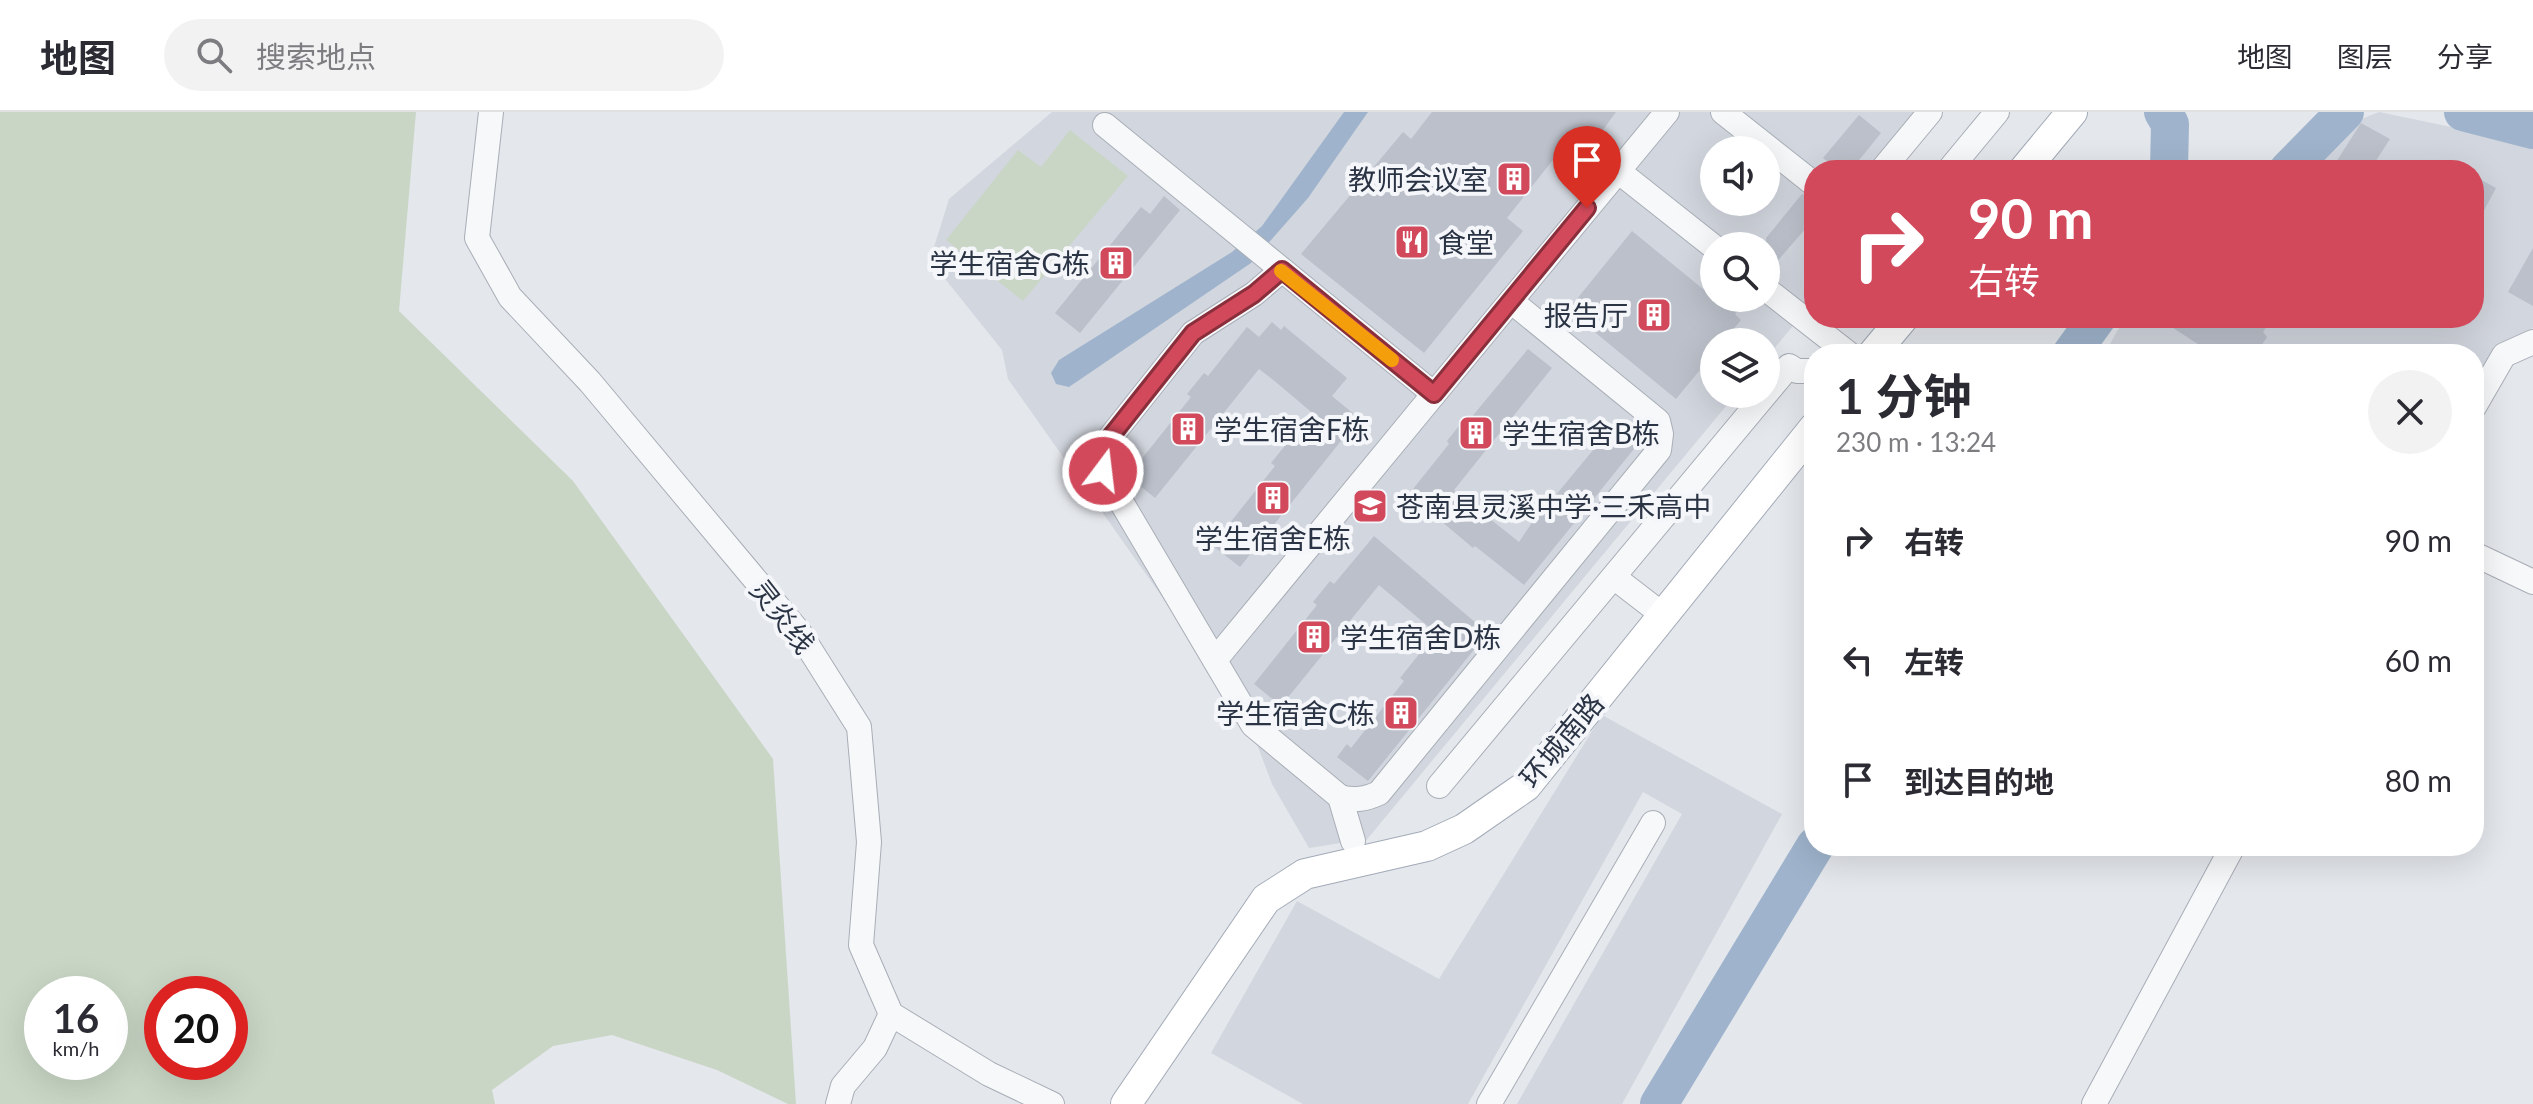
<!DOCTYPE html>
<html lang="zh">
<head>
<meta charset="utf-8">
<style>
	body { margin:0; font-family:Lato,"Noto Sans SC",sans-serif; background:#f2f2f3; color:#2b2b33; height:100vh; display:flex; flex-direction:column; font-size:30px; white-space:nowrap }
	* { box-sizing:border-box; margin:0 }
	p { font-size:26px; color:#7c7c81 }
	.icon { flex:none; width:44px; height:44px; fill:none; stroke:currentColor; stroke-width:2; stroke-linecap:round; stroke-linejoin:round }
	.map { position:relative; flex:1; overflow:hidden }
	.details { position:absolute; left:1804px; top:232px; width:680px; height:512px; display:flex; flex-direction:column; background:#fff; border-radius:32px; box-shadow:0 8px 32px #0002 }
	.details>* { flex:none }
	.top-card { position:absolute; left:1804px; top:48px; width:680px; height:168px; border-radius:32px; box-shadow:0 8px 32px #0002; background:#d1495b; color:#fff; overflow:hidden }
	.tools { position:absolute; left:1700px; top:24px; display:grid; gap:16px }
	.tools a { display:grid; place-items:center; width:80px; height:80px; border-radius:50%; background:#fff; box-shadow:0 8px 32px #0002; font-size:40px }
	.speed { position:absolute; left:24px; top:864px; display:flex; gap:16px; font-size:40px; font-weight:700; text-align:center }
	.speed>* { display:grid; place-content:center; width:104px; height:104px; border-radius:50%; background:#fff; box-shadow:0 8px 32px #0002; line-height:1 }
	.speed small { font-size:20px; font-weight:400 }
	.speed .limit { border:12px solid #d22; background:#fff; color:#111 }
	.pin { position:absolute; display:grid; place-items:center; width:68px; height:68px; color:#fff; margin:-82px -34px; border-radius:50% 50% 50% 0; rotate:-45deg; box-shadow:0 0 8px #0007 }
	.pin .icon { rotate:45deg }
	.me { position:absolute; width:88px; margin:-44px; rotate:15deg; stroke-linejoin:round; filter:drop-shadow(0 0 6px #0008) }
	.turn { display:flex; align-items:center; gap:28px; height:168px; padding:0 32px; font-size:36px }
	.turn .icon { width:104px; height:104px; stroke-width:2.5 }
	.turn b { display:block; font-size:56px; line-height:68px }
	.round { display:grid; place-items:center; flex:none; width:84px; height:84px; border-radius:42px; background:#f2f2f3 }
	.summary { display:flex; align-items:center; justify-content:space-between; height:136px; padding:0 32px }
	h1 { font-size:48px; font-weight:700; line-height:60px }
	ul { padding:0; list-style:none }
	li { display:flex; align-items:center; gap:24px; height:120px; padding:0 32px }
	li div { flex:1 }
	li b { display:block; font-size:30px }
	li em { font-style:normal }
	header { display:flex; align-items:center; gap:48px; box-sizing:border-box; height:112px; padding:0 40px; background:#fff; border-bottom:2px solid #e1e1e2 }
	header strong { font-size:38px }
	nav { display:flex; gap:44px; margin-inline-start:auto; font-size:28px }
	.search { width:560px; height:72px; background:#f2f2f3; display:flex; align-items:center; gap:20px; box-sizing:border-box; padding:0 28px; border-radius:44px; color:#7c7c81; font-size:30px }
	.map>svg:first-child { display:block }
	.built { fill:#d2d6de; fill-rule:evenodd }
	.green { fill:#c9d6c5; fill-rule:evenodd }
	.water { fill:#9fb4cc }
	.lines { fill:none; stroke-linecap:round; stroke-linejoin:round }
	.river { stroke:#9fb4cc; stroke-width:38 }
	.building { fill:#bbc0ca }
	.minor-casing { stroke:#a9aeb7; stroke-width:26 }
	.major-casing { stroke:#a3abb8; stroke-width:32 }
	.minor { stroke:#f7f8fa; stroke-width:24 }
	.major { stroke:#fff; stroke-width:30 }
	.route-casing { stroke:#882f3b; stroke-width:20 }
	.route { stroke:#d1495b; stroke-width:14 }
	.slow { stroke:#f59e0b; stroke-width:14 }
	.labels { text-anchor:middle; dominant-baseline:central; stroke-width:8; stroke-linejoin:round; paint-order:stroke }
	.poi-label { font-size:28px; fill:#2b3445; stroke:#f4f6f9; text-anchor:start }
	.street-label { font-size:28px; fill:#2b3445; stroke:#f4f6f9 }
</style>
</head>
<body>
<header>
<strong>地图</strong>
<div class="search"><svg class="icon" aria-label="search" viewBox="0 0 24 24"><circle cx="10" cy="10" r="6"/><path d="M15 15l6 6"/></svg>搜索地点</div>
<nav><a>地图</a><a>图层</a><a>分享</a></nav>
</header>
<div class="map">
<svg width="2533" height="992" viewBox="0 0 2533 992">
	<rect width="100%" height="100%" fill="#e4e7ec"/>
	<g class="built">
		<path d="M1052,0H1922L1874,58H1814V189L1766,246V230H1714V282H1736L1364,731L1353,729L1309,736L1272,672L1258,635L1177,506L1008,267L1002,238L930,148L949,87ZM1714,38H1766V90H1714ZM1714,134H1766V186H1714Z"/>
		<path d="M2379,0L2533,32V216L2494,238L2474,271V242H2104L2125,206H2474V58H2305L2344,14Z"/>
		<path d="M1602,603L1782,702L1622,992H1517L1682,702L1643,680L1468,992H1303L1211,941L1297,789L1439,867Z"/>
	</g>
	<g class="green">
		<path d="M0,0H416L399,199L573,369L773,647L796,992H788L717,958L612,923L553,934L492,978L495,992H0ZM110,882V950H42V882ZM230,882V950H162V882Z"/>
		<path d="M1070,18L1128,64L1023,189L946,128L1018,38L1041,55Z"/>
	</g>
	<path class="water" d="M1344,0H1368L1308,86L1251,151L1069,275L1056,272L1051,261L1059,248L1232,140L1262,114Z"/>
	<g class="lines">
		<g class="river">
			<path d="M2163,0L2170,12L2169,58"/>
			<path d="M2463,0L2533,18"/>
			<path d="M2288,58L2345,0"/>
			<path d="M2071,242L2097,206"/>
			<path d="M1659,992L1815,734"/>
		</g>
	</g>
	<g class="building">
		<path d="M1432,0H1616L1574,58L1556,44L1507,106L1523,119L1424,241L1301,142L1403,20L1411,27Z"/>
		<path d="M1859,3L1881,21L1851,58H1822L1828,50L1823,46Z"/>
		<path d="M2361,11L2390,27L2370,58H2331Z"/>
		<path d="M2474,64L2496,76L2474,117Z"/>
		<path d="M1802,82L1814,87V107L1766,162V126Z"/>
		<path d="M1164,84L1180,98L1080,221L1055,201L1141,95L1150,102Z"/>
		<path d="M1632,119L1714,186H1749L1735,202L1741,208L1723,230H1714V241L1676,287L1568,198Z"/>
		<path d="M2533,136V194L2508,180Z"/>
		<path d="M2158,206H2272L2263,220L2267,225L2256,242H2213Z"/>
		<path d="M1272,210L1281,218L1284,214L1347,266L1332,284L1355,303L1348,311L1353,314L1240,455L1208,430L1218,418L1222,421L1275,354L1271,351L1288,330L1292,333L1316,304L1277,271L1259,257L1155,386L1128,364L1191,285L1187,282L1204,261L1208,264L1247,215L1259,225Z"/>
		<path d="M1528,237L1552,256L1454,378L1519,430L1552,381L1555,384L1618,308L1642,327L1524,473L1475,434L1473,436L1409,382L1449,332L1447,329L1462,310L1465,313Z"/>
		<path d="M1374,424L1483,517L1477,526L1481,529L1368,669L1337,645L1347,632L1351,636L1404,569L1400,566L1436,521L1379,473L1281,594L1254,572L1317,493L1313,490L1330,469L1334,472Z"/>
	</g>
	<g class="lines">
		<defs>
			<g id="minor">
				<path d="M491,0L477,126L510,185L590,270L799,520L859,615L869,730L861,833L891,902L989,962L1052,992"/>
				<path d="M1723,0L1814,72"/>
				<path d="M1105,13L1434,282L1667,0"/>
				<path d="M1882,58L1930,0"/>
				<path d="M1949,58L1997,0"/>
				<path d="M1618,59L1714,135"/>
				<path d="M1282,158L1254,182L1193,221L1108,328L1102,349L1103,359L1253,613L1340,685L1353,729"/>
				<path d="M1766,177L1849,242"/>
				<path d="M2474,295L2504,243L2533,230"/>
				<path d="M2474,442L2533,470"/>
				<path d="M1615,466L1663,503"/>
				<path d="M1215,548L1434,282"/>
				<path d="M1439,674L1789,254L1797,259H1814"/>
				<path d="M1340,685C1355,689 1366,687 1379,681L1659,338L1661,322L1658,309L1511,189"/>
				<path d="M838,992L843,974L875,936L891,902"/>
				<path d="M1489,992L1653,711"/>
				<path d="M2094,992L2233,734"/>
			</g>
			<g id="major">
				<path d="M2024,58L2072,0"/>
				<path d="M1873,242L1903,206"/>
				<path d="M1126,992L1266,787L1305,762L1427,734L1464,717L1526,674L1814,316"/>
			</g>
		</defs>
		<use href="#minor" class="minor-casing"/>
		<use href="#major" class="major-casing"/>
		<use href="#minor" class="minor"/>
		<use href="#major" class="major"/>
	</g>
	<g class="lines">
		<defs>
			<path id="route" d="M1103,359L1102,349L1108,328L1193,221L1254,182L1282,158L1434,282L1587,96"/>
		</defs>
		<use href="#route" class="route-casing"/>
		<use href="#route" class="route"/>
		<path class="slow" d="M1281,159L1392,248"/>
	</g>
	<defs>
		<symbol id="building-square" viewBox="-11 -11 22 22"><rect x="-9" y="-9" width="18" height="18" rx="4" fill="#d1495b" stroke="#f4f6f9"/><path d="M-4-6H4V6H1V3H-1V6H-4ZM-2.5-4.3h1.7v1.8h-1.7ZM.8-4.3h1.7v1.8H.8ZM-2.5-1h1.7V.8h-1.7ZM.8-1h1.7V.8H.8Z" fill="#fff"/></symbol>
		<symbol id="restaurant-square" viewBox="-11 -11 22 22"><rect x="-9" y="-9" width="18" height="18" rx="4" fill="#d1495b" stroke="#f4f6f9"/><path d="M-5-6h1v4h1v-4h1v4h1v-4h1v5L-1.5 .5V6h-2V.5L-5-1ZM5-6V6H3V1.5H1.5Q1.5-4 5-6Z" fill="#fff"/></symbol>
		<symbol id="school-square" viewBox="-11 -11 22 22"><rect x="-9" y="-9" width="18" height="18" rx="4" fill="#d1495b" stroke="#f4f6f9"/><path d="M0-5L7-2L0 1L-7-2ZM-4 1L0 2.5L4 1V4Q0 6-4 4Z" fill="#fff"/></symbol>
	</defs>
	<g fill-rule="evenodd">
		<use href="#building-square" x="1494" y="47" width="40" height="40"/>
		<use href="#restaurant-square" x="1392" y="110" width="40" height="40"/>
		<use href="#building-square" x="1096" y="131" width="40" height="40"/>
		<use href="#building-square" x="1634" y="183" width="40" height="40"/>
		<use href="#building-square" x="1168" y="297" width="40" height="40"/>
		<use href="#building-square" x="1456" y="301" width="40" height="40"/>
		<use href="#building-square" x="1253" y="366" width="40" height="40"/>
		<use href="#school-square" x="1350" y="374" width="40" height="40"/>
		<use href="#building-square" x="1294" y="505" width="40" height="40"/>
		<use href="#building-square" x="1381" y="581" width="40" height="40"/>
	</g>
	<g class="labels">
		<g class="poi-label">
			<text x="1488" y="67" text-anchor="end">教师会议室</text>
			<text x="1438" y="130">食堂</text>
			<text x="1090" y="151" text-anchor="end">学生宿舍G栋</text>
			<text x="1628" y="203" text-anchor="end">报告厅</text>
			<text x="1214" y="317">学生宿舍F栋</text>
			<text x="1502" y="321">学生宿舍B栋</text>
			<text x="1396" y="394">苍南县灵溪中学·三禾高中</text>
			<text x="1273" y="426" text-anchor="middle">学生宿舍E栋</text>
			<text x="1340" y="525">学生宿舍D栋</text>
			<text x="1375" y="601" text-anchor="end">学生宿舍C栋</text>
		</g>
		<g class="street-label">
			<text transform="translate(783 504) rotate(52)">灵炎线</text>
			<text transform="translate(1561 628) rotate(-50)">环城南路</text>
		</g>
	</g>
</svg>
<div class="tools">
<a><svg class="icon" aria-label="sound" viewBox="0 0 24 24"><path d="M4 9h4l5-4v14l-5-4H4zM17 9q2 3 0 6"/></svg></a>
<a><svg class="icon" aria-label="search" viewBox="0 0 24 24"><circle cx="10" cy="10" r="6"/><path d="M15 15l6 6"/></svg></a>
<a><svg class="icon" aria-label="layers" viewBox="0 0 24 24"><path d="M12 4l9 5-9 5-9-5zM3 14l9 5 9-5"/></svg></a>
</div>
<div class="speed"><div>16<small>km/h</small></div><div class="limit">20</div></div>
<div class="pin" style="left:1587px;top:96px;background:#d93025"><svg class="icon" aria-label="arrive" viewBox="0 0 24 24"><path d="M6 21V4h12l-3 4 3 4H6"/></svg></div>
<svg class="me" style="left:1103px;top:359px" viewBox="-20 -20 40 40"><circle r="17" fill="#d1495b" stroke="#fff" stroke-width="3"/><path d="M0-11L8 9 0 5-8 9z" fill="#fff"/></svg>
<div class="top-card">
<div class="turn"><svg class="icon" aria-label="right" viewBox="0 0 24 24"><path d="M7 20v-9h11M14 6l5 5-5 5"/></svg><div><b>90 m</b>右转</div></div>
</div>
<section class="details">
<div class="summary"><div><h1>1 分钟</h1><p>230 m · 13:24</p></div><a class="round"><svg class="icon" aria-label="close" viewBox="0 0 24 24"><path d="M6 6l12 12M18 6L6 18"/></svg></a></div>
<ul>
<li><svg class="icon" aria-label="right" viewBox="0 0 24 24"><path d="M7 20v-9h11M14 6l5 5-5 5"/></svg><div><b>右转</b></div><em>90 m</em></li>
<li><svg class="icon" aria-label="left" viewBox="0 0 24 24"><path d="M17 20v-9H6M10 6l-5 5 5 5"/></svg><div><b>左转</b></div><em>60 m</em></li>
<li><svg class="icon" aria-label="arrive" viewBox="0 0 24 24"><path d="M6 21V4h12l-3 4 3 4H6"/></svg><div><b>到达目的地</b></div><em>80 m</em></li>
</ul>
</section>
</div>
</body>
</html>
